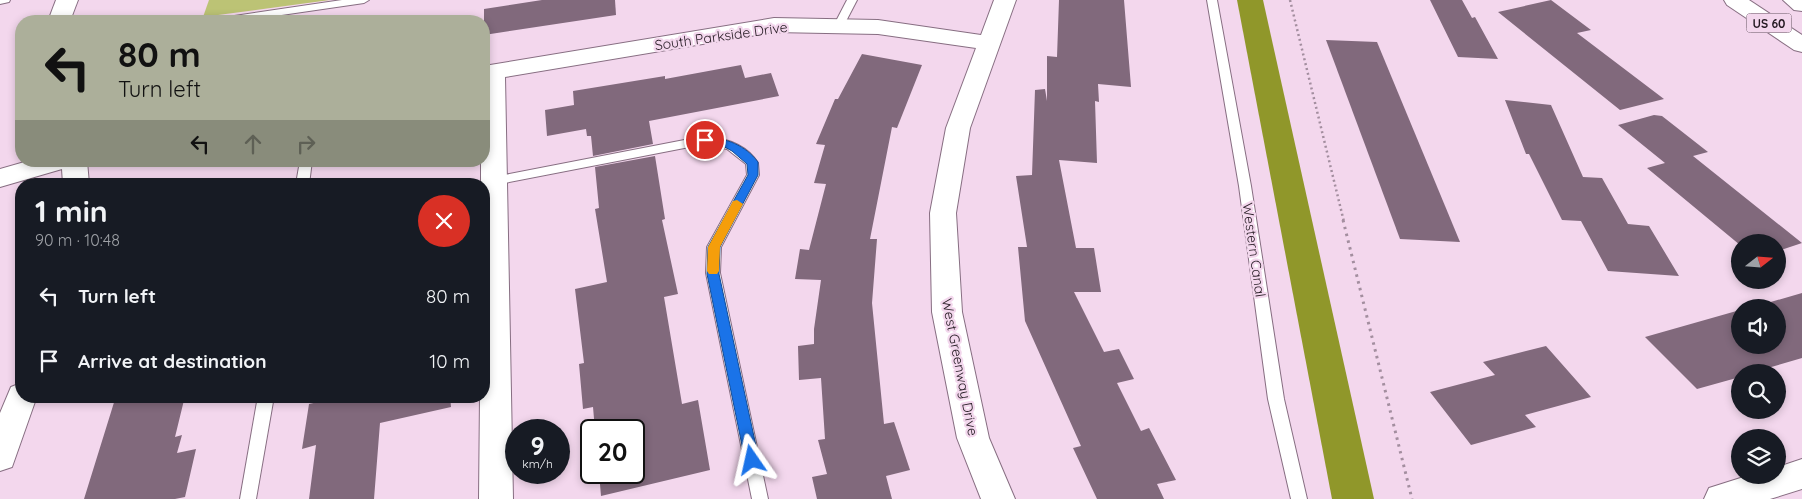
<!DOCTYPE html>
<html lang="en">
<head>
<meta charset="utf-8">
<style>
	body { margin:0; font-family:Quicksand,sans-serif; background:#242831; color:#f1f3f6; height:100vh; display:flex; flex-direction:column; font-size:19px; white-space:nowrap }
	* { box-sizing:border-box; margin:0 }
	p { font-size:16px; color:#9ea1a6 }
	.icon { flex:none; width:28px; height:28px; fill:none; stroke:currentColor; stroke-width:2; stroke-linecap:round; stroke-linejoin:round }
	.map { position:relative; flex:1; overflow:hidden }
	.panel { position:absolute; left:15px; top:178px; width:475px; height:225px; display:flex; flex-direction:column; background:#171b24; border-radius:20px; box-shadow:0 2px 8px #0003 }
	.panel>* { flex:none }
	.top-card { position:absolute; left:15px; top:15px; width:475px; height:152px; border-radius:20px; box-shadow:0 2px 8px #0003; background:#acaf9a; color:#111; overflow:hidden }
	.needle { width:32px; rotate:73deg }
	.buttons { position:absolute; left:1731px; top:234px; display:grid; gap:10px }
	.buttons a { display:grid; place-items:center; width:55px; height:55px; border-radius:50%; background:#171b24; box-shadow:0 2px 8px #0003; font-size:25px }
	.speed { position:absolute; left:505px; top:419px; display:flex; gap:10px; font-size:25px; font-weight:700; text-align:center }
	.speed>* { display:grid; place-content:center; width:65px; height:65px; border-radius:50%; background:#171b24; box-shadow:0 2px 8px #0003; line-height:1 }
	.speed small { font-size:12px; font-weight:400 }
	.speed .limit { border:2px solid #111; border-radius:8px; background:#fff; color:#111 }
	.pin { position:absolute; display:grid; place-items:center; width:42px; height:42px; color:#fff; margin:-21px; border:2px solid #fff; border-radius:50%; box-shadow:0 1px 5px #0007 }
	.me { position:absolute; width:55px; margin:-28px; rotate:349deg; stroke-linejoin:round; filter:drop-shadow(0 0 4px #0008) }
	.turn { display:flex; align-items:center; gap:18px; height:105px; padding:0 20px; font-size:22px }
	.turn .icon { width:65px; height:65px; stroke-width:2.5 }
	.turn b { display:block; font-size:35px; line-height:42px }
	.lanes { display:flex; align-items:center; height:48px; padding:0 20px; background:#0003; justify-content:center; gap:25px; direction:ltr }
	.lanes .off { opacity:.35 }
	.round { display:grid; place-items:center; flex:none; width:52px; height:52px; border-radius:26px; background:#242831 }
	.summary { display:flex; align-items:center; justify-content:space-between; height:85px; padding:0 20px }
	h1 { font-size:30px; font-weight:700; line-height:38px }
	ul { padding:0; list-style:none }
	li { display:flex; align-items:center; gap:15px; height:65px; padding:0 20px }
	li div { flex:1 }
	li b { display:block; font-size:19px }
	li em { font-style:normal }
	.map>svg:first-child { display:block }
	.green { fill:#bcc375 }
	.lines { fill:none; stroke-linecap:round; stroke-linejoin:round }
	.canal { fill:#90972a; fill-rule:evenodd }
	.building { fill:#81697c }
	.lane-casing { stroke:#876e82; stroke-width:2 }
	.street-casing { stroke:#876e82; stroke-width:2 }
	.secondary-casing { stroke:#876e82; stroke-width:2 }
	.highway-casing { stroke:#876e82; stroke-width:2 }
	.path-far1 { stroke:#a38e9f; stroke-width:2.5; stroke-dasharray:2 3; stroke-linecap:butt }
	.path { stroke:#a38e9f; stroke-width:3; stroke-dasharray:2.5 4.5; stroke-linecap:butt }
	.lane { fill:#fff; fill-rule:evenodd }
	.street { fill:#fff; fill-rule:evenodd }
	.secondary { fill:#fff; fill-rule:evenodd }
	.highway { fill:#fff; fill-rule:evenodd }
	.route { fill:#1a73e8; stroke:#114b97 }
	.slow { fill:#f59e0b }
	.labels { text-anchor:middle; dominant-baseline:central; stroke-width:4.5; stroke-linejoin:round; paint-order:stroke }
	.shield { fill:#f3d7ed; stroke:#62535f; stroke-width:1 }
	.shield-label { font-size:12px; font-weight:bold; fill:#241a22 }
	.street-label { font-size:14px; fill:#241a22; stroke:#f3d7ed }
</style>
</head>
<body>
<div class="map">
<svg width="1802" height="499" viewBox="0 0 1802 499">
	<rect width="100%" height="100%" fill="#f3d7ed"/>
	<path class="green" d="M209,0H330L203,17Z"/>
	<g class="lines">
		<path class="canal" d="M1237,0H1263L1374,499H1332Z"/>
	</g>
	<g class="building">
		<path d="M542,0H615L616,15L484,35V9Z"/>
		<path d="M1059,0H1124L1131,87L1098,84L1099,102L1095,101L1097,163L1059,160L1076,248H1094L1101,292H1074L1104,352L1119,349L1134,379L1117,383L1141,431L1149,428L1176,480L1157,484L1164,499H1097L1073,448L1081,446L1025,321L1018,247H1027L1016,176L1032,175L1035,90L1045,89L1047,101V56L1057,57Z"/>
		<path d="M1430,0H1462L1472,18L1475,17L1498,59L1458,57Z"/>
		<path d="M1551,0L1591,30L1577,33L1664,99L1620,110L1498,12Z"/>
		<path d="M1326,40L1377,42L1460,242L1400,239Z"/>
		<path d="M862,54L922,65L897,128L892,127L870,239H877L872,303L884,424L894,422L910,470L886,476L892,499H817L812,477L827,474L818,440L825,439L821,378L799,380L798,346L814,344V329L821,280L795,279L800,249L809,250L826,184L814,183L825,145L816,144L835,99H838Z"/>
		<path d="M741,65L745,78L771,73L779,96L649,121L653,144L593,156L591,136H587L586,129L547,136L545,110L574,105L573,91L665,76V79Z"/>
		<path d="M1505,100L1551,105L1583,177L1602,178L1628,224L1649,226L1679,276L1608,271L1581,221L1562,220L1529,154H1526Z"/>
		<path d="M1654,115L1662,116L1708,152L1693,156L1802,243L1778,251V242H1740V245L1647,168L1665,163L1618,125Z"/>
		<path d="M655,156L665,219L662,220L678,294L664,297L682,404L698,400L710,470L601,496L599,472H634V430H595L593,407L583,409L579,364L584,363L575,289L607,282L595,209L599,208L595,167Z"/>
		<path d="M1802,293V358L1754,372H1740V377L1697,389L1645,337L1740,310V345H1778V308H1750Z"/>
		<path d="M1546,346L1591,397L1525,415L1536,427L1471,445L1430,392L1495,375L1483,362Z"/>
		<path d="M116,396H185L175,437L182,435L177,453L196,449L185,497L175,499H84Z"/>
		<path d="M344,396H450L451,407L380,423L374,499H309L316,445L302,449L309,404Z"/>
	</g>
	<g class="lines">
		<defs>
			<g id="lane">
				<path d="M0,0H10L9,2L0,4Z"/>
				<path d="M342,0H369L364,3L241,21H216L221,18Z"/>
				<path d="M847,0H857L843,27H835L834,25Z"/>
				<path d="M1207,0H1217L1251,186L1284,399L1307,499H1291L1268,399L1239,186Z"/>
				<path d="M705,136C725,138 747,145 758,163L759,175L721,247L720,273L768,499H752L706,273L707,247L747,175L746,164L727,149L705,144L494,185L489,184L488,181L489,178L494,177Z"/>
				<path d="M300,161H312L309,184H296Z"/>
				<path d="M258,396H274L256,499H240Z"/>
			</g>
			<g id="street">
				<path d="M56,0H78L70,21H48Z"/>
				<path d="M994,0H1016L970,128L956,213L962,312L989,438L1015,499H981L957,438L932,312L930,213L946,128L976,48L878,34L774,32L505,77L513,499H479L480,396H484V184H481V161H484V66L774,18L878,20L981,35Z"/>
				<path d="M28,161H87L89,184H63L62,169L0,187V169Z"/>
				<path d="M21,383V396H37L12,467L0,471V413L11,387Z"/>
			</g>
			<path id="secondary" d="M1802,459V489L1770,499H1704L1709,488L1750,475H1778V467Z"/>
			<g id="highway">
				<path d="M1724,0H1749L1802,35V52L1794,50L1727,5Z"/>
				<path d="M1783,0H1802V11L1794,10Z"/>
			</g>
		</defs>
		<use href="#lane" class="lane-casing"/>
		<use href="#street" class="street-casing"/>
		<use href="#secondary" class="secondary-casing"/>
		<use href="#highway" class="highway-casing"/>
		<path class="path-far1" d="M1290,0L1344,222"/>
		<path class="path" d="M1343,220L1412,499"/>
		<use href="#lane" class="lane"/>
		<use href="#street" class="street"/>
		<use href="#secondary" class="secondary"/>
		<use href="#highway" class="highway"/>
	</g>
	<path class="route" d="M705,137C726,138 745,145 758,162V175L720,247L719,274L759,460L757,464L752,466L747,464L745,460L707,274L708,247L748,175L747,164L732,151L719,144L701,143L700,140Z"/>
	<path class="slow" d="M737,200L743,204L720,247L719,271L717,274H709L707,271L708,247L733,201Z"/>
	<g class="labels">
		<rect class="shield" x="1746.5" y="13.5" width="45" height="19" rx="4"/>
		<g class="shield-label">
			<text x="1769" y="23">US 60</text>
		</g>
		<g class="street-label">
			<text transform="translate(721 36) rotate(-8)">South Parkside Drive</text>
			<text transform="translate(1254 250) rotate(82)">Western Canal</text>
			<text transform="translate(960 367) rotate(79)">West Greenway Drive</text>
		</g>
	</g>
</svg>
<div class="buttons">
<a><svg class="needle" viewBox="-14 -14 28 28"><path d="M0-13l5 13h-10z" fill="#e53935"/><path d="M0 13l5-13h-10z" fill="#9ea1a6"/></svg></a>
<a><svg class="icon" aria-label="sound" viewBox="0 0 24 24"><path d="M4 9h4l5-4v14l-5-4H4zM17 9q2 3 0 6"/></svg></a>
<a><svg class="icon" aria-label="search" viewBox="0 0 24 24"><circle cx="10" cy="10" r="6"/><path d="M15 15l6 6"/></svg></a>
<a><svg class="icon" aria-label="layers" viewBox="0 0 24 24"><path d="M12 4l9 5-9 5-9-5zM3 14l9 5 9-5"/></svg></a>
</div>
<div class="speed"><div>9<small>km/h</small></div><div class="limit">20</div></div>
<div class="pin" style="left:705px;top:140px;background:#d93025"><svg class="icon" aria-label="arrive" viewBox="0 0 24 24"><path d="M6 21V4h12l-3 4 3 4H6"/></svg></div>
<svg class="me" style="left:752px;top:460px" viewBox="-20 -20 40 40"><path d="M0-17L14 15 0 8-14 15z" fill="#1a73e8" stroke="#fff" stroke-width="4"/></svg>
<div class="top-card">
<div class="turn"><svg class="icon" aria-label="left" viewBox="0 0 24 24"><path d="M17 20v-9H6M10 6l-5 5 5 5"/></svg><div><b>80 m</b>Turn left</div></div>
<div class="lanes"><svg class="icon" aria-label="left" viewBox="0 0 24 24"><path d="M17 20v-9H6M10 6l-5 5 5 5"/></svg><svg class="icon off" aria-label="ahead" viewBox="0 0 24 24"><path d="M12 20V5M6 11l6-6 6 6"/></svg><svg class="icon off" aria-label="right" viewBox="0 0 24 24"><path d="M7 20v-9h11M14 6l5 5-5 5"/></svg></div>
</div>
<section class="panel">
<div class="summary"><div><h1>1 min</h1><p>90 m · 10:48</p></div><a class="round" style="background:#d93025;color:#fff"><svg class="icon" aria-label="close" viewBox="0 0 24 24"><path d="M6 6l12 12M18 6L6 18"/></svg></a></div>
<ul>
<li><svg class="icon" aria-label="left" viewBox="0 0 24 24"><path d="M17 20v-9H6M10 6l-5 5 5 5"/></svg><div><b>Turn left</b></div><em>80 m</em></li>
<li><svg class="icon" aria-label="arrive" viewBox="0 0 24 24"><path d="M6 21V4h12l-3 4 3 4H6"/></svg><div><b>Arrive at destination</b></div><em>10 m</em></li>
</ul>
</section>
</div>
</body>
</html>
